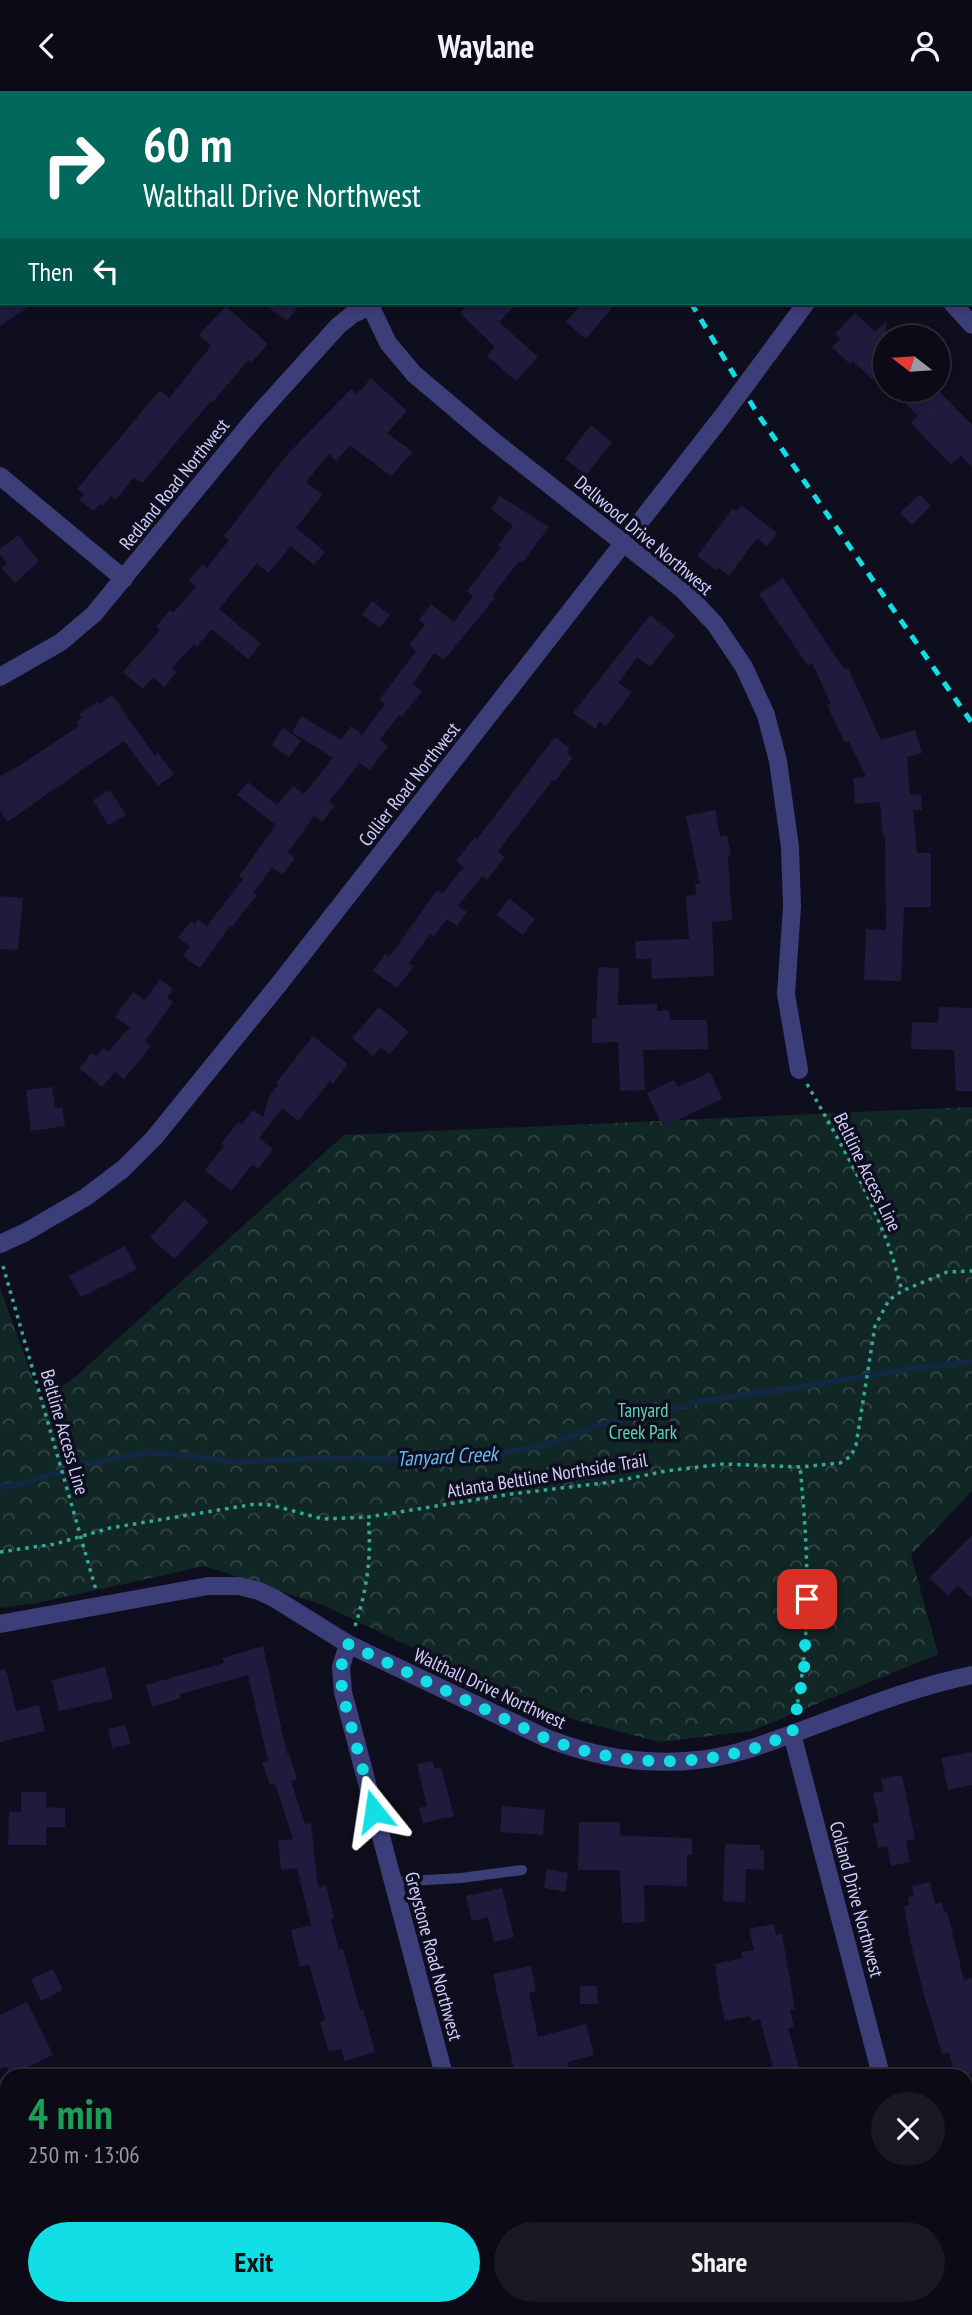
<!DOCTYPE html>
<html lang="en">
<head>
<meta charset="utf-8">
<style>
	body { margin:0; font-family:"PT Sans Narrow",sans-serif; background:#191823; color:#f1f3f6; height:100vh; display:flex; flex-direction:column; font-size:26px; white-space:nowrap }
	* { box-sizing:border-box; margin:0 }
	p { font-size:23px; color:#9a9aa1 }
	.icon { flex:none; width:38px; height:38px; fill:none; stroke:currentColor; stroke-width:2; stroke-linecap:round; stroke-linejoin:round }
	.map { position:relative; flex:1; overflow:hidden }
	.panel { position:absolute; left:0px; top:1978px; width:973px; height:247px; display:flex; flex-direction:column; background:#0b0a16; border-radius:21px 21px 0 0; box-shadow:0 4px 10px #0003,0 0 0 2px #2b2b35 }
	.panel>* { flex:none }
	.top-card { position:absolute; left:0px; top:0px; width:973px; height:214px; box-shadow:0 4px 10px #0003,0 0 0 2px #2b2b35; background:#00695c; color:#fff; overflow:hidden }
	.needle { width:46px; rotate:287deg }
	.buttons { position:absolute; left:873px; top:234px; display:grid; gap:14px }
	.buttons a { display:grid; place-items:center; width:77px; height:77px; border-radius:50%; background:#0b0a16; box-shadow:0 4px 10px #0003,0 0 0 2px #2b2b35; font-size:35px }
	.pin { position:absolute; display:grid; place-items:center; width:60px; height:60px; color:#fff; margin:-30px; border-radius:14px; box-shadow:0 4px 10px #0006 }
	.me { position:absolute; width:77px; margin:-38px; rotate:345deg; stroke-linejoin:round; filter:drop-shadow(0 0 5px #0008) }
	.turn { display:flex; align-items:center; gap:24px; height:147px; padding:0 28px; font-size:32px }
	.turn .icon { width:91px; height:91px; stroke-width:2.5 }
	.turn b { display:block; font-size:49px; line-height:60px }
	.then { display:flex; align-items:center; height:66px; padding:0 28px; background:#0003; gap:14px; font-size:26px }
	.round { display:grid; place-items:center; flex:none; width:74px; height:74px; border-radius:37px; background:#191823 }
	.summary { display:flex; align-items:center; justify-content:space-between; height:119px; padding:0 28px }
	h1 { font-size:42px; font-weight:600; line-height:52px; color:#1e9e55 }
	.button { display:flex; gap:14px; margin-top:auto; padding:14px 28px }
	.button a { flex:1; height:80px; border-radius:42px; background:#11dfe5; color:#111; font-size:28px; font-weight:600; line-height:80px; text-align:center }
	.button a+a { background:#191823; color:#f1f3f6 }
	header { display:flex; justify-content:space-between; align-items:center; height:91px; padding:0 28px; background:#0b0a16; font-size:32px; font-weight:600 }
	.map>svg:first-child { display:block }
	.forest { fill:url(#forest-crowns) }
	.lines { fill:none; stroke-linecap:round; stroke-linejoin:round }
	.stream { stroke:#112843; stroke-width:6 }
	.building { fill:#1f1b3d }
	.path { stroke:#36a798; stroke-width:3.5; stroke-dasharray:3.5 5; stroke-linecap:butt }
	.service { stroke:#3c3e79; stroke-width:10 }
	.minor { stroke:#3c3e79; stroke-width:18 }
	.tertiary { stroke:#3c3e79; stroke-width:18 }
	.rail { stroke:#11dfe5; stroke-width:5; stroke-dasharray:10 9; stroke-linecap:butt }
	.tertiary-bridge { stroke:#3c3e79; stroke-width:18 }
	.route { stroke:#11dfe5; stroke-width:12; stroke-dasharray:0 21.6 }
	.labels { text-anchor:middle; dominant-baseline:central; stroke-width:7; stroke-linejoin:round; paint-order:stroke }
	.street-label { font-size:19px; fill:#d0cefb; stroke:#0f0e1e }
	.park-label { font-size:19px; fill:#60d5af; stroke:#0f0e1e }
	.water-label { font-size:21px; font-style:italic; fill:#64bcf4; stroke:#0f0e1e }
</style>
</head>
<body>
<header><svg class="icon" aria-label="back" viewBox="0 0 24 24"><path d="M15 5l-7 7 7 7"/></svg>Waylane<svg class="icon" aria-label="person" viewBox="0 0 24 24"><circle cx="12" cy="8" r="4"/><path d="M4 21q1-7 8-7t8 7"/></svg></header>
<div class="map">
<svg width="972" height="2224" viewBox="0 0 972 2224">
	<defs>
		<pattern id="forest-crowns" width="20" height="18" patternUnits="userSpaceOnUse" patternTransform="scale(1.75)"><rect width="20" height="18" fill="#112725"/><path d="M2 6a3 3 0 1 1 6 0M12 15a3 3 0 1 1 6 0" fill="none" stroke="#334546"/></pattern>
	</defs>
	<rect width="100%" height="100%" fill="#0f0e1e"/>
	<path class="forest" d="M972,1016V1400L911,1464L938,1563L751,1640L660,1651L575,1629L460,1579L323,1514L205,1475L37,1512L0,1517V1197L41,1310L74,1287L344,1044Z"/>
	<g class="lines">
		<path class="stream" d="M0,1396L25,1392L84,1373L145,1362L175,1363L235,1371L322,1367L457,1369L488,1366L548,1353L606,1332L666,1320L696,1311L788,1298L909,1278L972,1271"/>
	</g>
	<g class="building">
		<path d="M0,212H35L0,235Z"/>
		<path d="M262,212H301L287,230Z"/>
		<path d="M470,212H518L499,231L538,266L516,290L487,265L495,256L460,222Z"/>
		<path d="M582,212H616L586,248L566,231Z"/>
		<path d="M226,215L268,253L251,272L248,269L213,311L211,310L142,392L134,386L116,409L111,405L102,415L100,413L93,420L79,409L84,403L77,398L160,299L169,307L202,266L211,255L199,244Z"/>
		<path d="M855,222L875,241L886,231V276L873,289L853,270L850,273L832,256L840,248L835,243Z"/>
		<path d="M371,287L407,320L387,342L413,361L391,385L350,354L336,370L329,363L306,391L322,404L296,437L325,461L314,474L291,455L268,482L257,472L219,518L261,553L248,568L212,538L197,555L194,553L172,577L177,581L164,596L153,586L143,598L123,581L160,539L156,536L170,519L173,522L196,496L189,490L203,473L207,477L229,449L224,445L286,365L351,298L357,303Z"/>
		<path d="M892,299H938L972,334V376L961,365L951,374L911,332L918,325Z"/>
		<path d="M591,334L612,351L586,384L565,368Z"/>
		<path d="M920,403L931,415L912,434L900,422Z"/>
		<path d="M500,405L549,436L522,472L519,470L492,505L495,507L444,569L434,562L413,593L422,600L402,626L399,624L380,649L388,655L370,679L360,672L329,710L335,715L322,731L314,725L288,761L295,767L282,784L272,776L253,802L257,804L232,836L230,835L200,877L183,865L190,855L178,847L191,830L195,833L198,828L207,835L243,788L239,785L276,734L237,704L248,691L277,714L293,695L304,703L333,667L292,641L302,625L341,649L351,635L362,644L385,613L379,609L416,560L409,554L425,534L419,529L431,513L454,531L473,505L467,500L501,456L498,454L513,435L491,418Z"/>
		<path d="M741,414L777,442L767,455L757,447L729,485L719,477L717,479L697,465L733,417L737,420Z"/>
		<path d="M18,444L39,470L15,492L2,477L7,472L0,464V458Z"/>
		<path d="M783,487L844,578L848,577L881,649L915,639L922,662L907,666L910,704L921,703L922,719H913L917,762H931V816H904L901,890L864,889L866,838L886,839L885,746H883L880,711L855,713L853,687L866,686L849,650L845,652L827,614L831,613L812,572L808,575L759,503Z"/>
		<path d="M372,510L390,524L380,537L362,524Z"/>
		<path d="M650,524L675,544L650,576L637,566L618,592L632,601L606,635L599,630L596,638L573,622Z"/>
		<path d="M112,604L155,665L158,662L174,683L158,695L124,650L7,731L0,719V685L19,675L79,635L76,631L82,626L79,623L98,610L99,613Z"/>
		<path d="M283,637L301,650L289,666L272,654Z"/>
		<path d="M555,646L570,658L567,662L573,667L555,690L553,689L498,760L505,766L487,789L482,785L458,815L467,821L457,835L447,828L434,845L430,843L409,872L414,875L397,897L373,880L385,863L389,866L437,799L442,803L464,776L456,770L475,746L477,748Z"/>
		<path d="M110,699L126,724L108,734L93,709Z"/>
		<path d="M715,719L720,745L727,744L731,765H728L732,829L712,831L714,885L652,888L651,868H636L635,850L689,848L686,805L696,804L695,793H700L686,725Z"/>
		<path d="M0,805L23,807L18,859L0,858Z"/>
		<path d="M509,807L535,828L523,844L497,824Z"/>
		<path d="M598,876L619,877L618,914L657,913V920L669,919L670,929H707L708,958L643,959L645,999L620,1000L618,951L592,952V927L596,928Z"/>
		<path d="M160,888L173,898L167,907L173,911L145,950L151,955L124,988L115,981L102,996L79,977L92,962L96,965L103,957L108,961L130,936L115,926L133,901L145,909Z"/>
		<path d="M379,916L409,941L389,963L381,956L373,965L352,947Z"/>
		<path d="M939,916L972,917V1000H956L954,959L911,958L912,931L938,932Z"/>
		<path d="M313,945L348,973L333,993L330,990L298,1030L282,1017L259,1047L273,1058L258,1078L252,1074L231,1100L205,1079L224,1055L221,1053L238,1031L242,1034L253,1019L263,1026L269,1006L278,994L276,992Z"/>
		<path d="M710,981L722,1008L663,1036L647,1002L674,989L678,996Z"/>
		<path d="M52,996L55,1017L62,1016L65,1035L31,1040L26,999Z"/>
		<path d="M185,1109L209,1131L174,1168L150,1146Z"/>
		<path d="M125,1155L137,1178L81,1206L69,1185Z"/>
		<path d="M972,1444V1508L958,1494L948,1505L929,1487Z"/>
		<path d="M263,1555L287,1663L289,1662L297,1688L291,1690L305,1733L311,1732L318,1796L326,1794L334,1827L331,1828L339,1859L343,1858L360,1919L363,1918L375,1961L345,1970L341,1958L329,1961L320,1931L325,1929L309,1873L300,1876L291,1839L311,1834L297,1777L281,1779L278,1750L293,1748L275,1692L270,1693L262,1671L268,1669L248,1584L180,1603L181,1607L152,1616L146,1594L224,1572L222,1567Z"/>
		<path d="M105,1576L113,1608L59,1620L52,1589Z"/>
		<path d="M6,1578L16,1620L39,1614L45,1640L0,1651V1579Z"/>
		<path d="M126,1634L130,1653L112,1657L108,1638Z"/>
		<path d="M972,1661V1694L948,1699L941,1667Z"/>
		<path d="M433,1670L435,1678L441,1676L454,1725L423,1732L419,1717L427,1715L417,1673Z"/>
		<path d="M902,1684L915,1748L906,1750L910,1771L891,1775L887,1755L878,1757L873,1733L879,1731L873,1702L884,1700L881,1688Z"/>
		<path d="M21,1701H46V1716L65,1717V1736H46V1754H8L9,1721H21Z"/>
		<path d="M502,1715L545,1719L543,1744L500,1741Z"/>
		<path d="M579,1731H620V1744L628,1745L692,1747V1764H687V1795L644,1794L645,1831L622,1832L620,1779H578Z"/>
		<path d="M725,1753L760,1754V1759H764V1779L746,1778L745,1811L723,1810Z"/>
		<path d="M547,1778L568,1782L565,1801L544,1797Z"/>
		<path d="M930,1791L935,1813L942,1811L944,1821L947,1820L964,1889L972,1887V1984H955L949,1961L942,1963L925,1907L911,1853L904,1815L909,1814L908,1806L914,1805L912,1795Z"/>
		<path d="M502,1797L514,1846L494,1851L488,1826L472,1830L466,1805Z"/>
		<path d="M774,1833L776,1844L782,1843L795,1918L790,1919L794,1936L788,1937L801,1984H775L760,1928L752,1930L750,1925L725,1930L720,1907L715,1873L742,1867L741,1861L754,1859L749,1838Z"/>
		<path d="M531,1875L536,1900L529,1902L538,1946L586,1933L594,1964L568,1971L569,1978L544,1984H515L493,1883Z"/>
		<path d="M53,1878L63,1899L41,1910L31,1888Z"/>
		<path d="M580,1895H597L598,1913H580Z"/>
		<path d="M27,1911L53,1964L11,1984L6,1975L0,1978V1924Z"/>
	</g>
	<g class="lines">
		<g class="path">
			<path d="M807,993C836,1044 865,1094 886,1148C893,1165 897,1183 902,1200"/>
			<path d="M3,1175L96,1499"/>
			<path d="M0,1461L55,1453L110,1437L255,1413L271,1414L323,1428L368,1426L511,1403L612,1391L666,1380L723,1373L800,1376L840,1372L851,1365L856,1354L875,1235L889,1209L902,1200L947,1181L972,1180"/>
			<path d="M355,1535C367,1499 372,1464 368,1426"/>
			<path d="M796,1620C812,1540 808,1457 800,1376"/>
		</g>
		<g class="service">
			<path d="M663,0L664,2"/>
			<path d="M699,2L700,0"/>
			<path d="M393,1791L461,1787L522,1779"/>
		</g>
		<g class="minor">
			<path d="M288,0V2"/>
			<path d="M369,212L388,252L414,283L491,348L683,499L715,533L744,576L766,624L778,670L790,756L792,815L786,903L799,979"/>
			<path d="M952,212L972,234"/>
			<path d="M0,385L124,488"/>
			<path d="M0,586L61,551L94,523L254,328L338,235L353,223L370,215"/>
			<path d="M0,1533L208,1495H239L259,1500L274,1507L348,1553L546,1647C595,1666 645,1675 697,1669C733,1666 766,1652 800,1640C857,1619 913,1596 972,1584"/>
			<path d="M348,1553L341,1576L343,1601L444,1984"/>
			<path d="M792,1643L881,1984"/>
			<path d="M0,2110L7,2121"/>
			<path d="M966,2195L972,2193"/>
			<path d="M72,2217L76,2224"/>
			<path d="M505,2217L507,2224"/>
			<path d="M942,2217L944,2224"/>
		</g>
		<g class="tertiary">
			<path d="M963,2L964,0"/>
			<path d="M770,261L806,212"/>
			<path d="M0,1153L26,1141L86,1106L123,1078L154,1047L279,893L721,327"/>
		</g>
		<g class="rail">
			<path d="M573,0L574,2"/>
			<path d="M691,212L757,322L972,632"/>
		</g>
		<path class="tertiary-bridge" d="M721,327L770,261"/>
	</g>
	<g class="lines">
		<path class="route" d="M374,1720L342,1601L341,1576L348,1553L545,1647C609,1672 675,1677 741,1661C758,1657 775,1649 792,1643L804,1580L807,1508"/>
	</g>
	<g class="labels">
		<g class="street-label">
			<text transform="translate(174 393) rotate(-51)">Redland Road Northwest</text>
			<text transform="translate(644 444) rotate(40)">Dellwood Drive Northwest</text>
			<text transform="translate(409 693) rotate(-52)">Collier Road Northwest</text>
			<text transform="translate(868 1081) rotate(64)">Beltline Access Line</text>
			<text transform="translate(65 1341) rotate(74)">Beltline Access Line</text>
			<text transform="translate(547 1384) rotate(-9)">Atlanta Beltline Northside Trail</text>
			<text transform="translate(490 1597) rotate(25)">Walthall Drive Northwest</text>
			<text transform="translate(857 1808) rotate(75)">Colland Drive Northwest</text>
			<text transform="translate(434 1865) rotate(75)">Greystone Road Northwest</text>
		</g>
		<g class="park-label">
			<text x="643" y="1319">Tanyard<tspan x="643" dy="22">Creek Park</tspan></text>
		</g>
		<g class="water-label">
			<text transform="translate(447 1365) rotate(-3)">Tanyard Creek</text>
		</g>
	</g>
</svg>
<div class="buttons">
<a><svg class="needle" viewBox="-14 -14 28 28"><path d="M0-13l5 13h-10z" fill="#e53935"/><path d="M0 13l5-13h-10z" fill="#9a9aa1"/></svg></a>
</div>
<div class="pin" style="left:807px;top:1508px;background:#d93025"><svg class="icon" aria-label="arrive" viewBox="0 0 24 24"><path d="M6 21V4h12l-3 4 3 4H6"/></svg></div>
<svg class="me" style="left:374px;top:1720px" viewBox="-20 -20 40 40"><path d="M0-17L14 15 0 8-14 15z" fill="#11dfe5" stroke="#fff" stroke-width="4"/></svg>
<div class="top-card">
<div class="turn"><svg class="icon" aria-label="right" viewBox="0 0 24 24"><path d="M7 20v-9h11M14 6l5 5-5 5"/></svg><div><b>60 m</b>Walthall Drive Northwest</div></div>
<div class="then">Then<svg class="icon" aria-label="left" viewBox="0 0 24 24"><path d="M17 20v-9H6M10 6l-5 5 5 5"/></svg></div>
</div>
<section class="panel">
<div class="summary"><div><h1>4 min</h1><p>250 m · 13:06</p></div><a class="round"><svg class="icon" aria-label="close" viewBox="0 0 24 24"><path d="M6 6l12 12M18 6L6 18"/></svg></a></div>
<div class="button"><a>Exit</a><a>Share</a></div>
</section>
</div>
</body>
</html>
